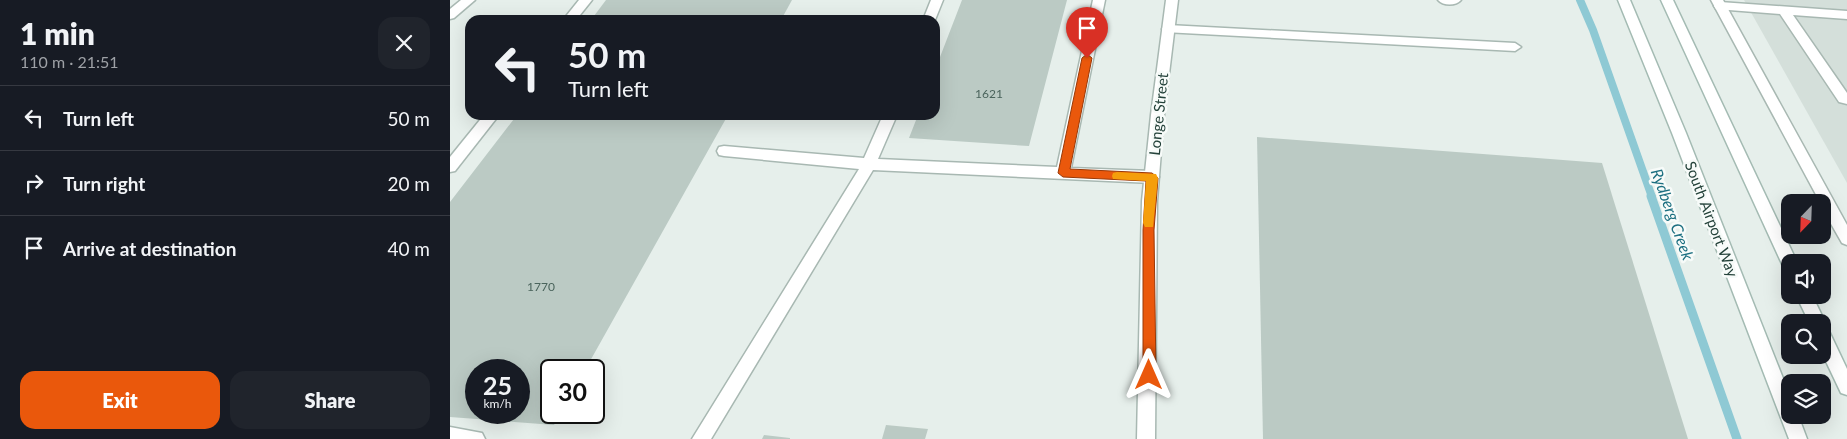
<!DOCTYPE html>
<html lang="en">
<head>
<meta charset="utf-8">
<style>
	body { margin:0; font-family:Lato,sans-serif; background:#20242c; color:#f1f3f6; height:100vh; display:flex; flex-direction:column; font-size:19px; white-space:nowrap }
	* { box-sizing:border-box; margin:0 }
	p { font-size:16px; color:#9ea1a6 }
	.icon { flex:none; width:28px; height:28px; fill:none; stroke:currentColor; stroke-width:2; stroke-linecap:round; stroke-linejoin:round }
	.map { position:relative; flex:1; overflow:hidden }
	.panel { display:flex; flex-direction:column; background:#171b24; width:450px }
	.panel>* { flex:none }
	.top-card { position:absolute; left:15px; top:15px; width:475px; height:105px; border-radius:15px; box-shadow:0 5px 20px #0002; background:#171b24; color:#f1f3f6; overflow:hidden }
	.needle { width:32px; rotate:203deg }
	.buttons { position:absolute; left:1331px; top:194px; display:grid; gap:10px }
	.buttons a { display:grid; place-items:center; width:50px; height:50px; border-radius:10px; background:#171b24; box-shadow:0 5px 20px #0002; font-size:25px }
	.speed { position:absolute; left:15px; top:359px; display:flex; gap:10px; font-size:25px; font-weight:700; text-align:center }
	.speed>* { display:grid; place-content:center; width:65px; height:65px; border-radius:50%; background:#171b24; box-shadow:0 5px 20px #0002; line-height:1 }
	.speed small { font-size:12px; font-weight:400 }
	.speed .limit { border:2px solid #111; border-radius:8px; background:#fff; color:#111 }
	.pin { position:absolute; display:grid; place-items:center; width:42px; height:42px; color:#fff; margin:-51px -21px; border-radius:50% 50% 50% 0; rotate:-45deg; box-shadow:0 0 5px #0007 }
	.pin .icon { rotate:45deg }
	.me { position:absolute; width:55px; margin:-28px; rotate:0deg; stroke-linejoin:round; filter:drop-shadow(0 0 4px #0008) }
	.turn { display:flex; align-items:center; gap:18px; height:105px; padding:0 20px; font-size:22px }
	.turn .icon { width:65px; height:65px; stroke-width:2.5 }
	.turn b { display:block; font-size:35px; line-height:42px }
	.round { display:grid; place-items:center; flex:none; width:52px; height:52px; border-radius:15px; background:#20242c }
	.head { display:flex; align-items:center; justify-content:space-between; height:85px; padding:0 20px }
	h1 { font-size:30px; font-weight:800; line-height:38px }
	.primary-button { display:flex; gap:10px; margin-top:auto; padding:10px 20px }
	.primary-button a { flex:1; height:58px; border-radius:15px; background:#ea580c; color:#fff; font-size:20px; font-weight:800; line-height:58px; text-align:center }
	.primary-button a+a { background:#20242c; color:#f1f3f6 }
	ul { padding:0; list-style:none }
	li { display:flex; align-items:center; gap:15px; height:65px; padding:0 20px; border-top:1px solid #363941 }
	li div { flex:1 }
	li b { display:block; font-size:19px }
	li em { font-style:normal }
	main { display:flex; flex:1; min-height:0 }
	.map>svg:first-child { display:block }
	.built { fill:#d4dfda }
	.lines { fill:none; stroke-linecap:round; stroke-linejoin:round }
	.stream-far1 { stroke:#8ec9d4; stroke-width:8 }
	.stream { stroke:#8ec9d4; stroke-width:9 }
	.building { fill:#bbcac4; fill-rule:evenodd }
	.lane-casing { stroke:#a8b8b2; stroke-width:3 }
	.street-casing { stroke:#a8b8b2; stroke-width:3 }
	.secondary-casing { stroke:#a4bbb3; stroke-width:3 }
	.lane { fill:#fff; fill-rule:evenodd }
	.street { fill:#fff; fill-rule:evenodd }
	.secondary { fill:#fff; fill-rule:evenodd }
	.route { fill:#ea580c; stroke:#983908 }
	.slow { fill:#f59e0b }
	.labels { text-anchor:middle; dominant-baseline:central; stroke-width:5; stroke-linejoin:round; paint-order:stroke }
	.number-label { font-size:12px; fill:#4a645c }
	.street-label { font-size:15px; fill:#24423a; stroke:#f7fbf9 }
	.water-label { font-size:16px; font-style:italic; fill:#1c6f80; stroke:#f7fbf9 }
</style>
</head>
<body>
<main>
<section class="panel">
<div class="head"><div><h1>1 min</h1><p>110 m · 21:51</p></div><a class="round"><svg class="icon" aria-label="close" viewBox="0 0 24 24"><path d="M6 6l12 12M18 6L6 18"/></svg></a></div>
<ul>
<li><svg class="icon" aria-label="left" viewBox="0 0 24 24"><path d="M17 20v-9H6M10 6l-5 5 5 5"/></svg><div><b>Turn left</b></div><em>50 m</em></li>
<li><svg class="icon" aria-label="right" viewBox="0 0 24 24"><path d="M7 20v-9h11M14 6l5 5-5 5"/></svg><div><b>Turn right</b></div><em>20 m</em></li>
<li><svg class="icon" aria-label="arrive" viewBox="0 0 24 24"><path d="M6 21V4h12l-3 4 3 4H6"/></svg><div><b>Arrive at destination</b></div><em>40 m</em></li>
</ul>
<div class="primary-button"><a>Exit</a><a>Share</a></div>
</section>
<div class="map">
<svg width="1397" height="439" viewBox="0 0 1397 439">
	<rect width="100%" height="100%" fill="#e6efeb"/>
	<path class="built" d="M1294,0H1397V183Z"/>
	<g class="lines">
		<path class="stream-far1" d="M1130,0L1143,30L1202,197"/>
		<path class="stream" d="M1201,196L1287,439"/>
	</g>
	<g class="building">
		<path d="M156,0H342L331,20H141Z"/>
		<path d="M512,0H617L579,146L459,138L468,115H485V70Z"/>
		<path d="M67,115H278L135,370H101V412H112L104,425L0,417V202ZM26,370H69V412H26Z"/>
		<path d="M807,137L1152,163L1238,439H813Z"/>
		<path d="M436,425L478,429L475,439H432Z"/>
		<path d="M314,435L340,438V439H312Z"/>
	</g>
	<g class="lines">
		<defs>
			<g id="lane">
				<path d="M11,0H25L4,18L0,19V9Z"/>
				<path d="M129,0H142L126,20H113Z"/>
				<path d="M481,0H493L485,20H473Z"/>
				<path d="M643,0H655L621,168L702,171L707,173L709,177L707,181L702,183L423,170L261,439H242L409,169L274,156L269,155L267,151L269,147L274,146L414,158L433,115H447L428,159L607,167Z"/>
				<path d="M988,0H1011C1006,6 993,6 988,0Z"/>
				<path d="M1270,2L1397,11V19L1343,15L1397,93V104L1389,102L1330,14L1266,9L1264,6Z"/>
				<path d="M718,25L1065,43L1071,47L1065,51L714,32L712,29L714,26Z"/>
				<path d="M34,115H49L5,171L0,172V157Z"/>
				<path d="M0,427L32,433L35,439H0Z"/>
			</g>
			<g id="street">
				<path d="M716,0H728L714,115L707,201L705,439H687L692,201L701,115Z"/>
				<path d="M1261,0H1273L1397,225V245L1392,243L1372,208V202H1370Z"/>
			</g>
			<g id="secondary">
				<path d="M1168,0H1180L1236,133L1340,396V415H1348L1357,439H1339L1222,133Z"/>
				<path d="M1211,0H1223L1347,262H1340V271L1334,269L1332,264Z"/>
				<path d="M1346,295H1362L1375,322L1373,327L1378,329L1397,369V395L1391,393L1372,353V322H1359Z"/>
			</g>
		</defs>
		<use href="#lane" class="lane-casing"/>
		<use href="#street" class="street-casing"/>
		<use href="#secondary" class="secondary-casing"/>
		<use href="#lane" class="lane"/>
		<use href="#street" class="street"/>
		<use href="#secondary" class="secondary"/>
	</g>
	<path class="route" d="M637,54L642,58L620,169L702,173L708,178L704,230L706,375L704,379L699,381L695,379L693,375V230L696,181L613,177L608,173L632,58Z"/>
	<path class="slow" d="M667,172L706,174L708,178L703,227H695L693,223L696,181L663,179L662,176L663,173Z"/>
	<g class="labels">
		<g class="number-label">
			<text x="539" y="93">1621</text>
			<text x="91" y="286">1770</text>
		</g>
		<g class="street-label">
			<text transform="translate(708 114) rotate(-84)">Longe Street</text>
			<text transform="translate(1262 219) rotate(69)">South Airport Way</text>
		</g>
		<g class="water-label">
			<text transform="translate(1223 214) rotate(70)">Rydberg Creek</text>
		</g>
	</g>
</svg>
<div class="buttons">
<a><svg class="needle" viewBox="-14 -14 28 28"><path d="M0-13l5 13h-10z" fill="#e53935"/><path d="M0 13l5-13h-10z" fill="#9ea1a6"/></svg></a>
<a><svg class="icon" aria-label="sound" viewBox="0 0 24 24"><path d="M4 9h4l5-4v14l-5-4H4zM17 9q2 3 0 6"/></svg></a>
<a><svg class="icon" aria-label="search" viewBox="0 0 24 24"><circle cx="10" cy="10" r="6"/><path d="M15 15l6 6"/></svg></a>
<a><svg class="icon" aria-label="layers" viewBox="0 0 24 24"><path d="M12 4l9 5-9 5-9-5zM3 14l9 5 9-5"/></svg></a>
</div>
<div class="speed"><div>25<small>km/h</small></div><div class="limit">30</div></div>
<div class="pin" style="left:637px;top:58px;background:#d93025"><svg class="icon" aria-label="arrive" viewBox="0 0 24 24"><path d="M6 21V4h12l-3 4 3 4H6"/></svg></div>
<svg class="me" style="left:699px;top:375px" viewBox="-20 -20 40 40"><path d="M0-17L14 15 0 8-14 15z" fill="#ea580c" stroke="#fff" stroke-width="4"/></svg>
<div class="top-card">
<div class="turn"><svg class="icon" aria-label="left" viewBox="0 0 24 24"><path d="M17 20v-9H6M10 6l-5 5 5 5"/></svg><div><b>50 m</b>Turn left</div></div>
</div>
</div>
</main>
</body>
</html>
